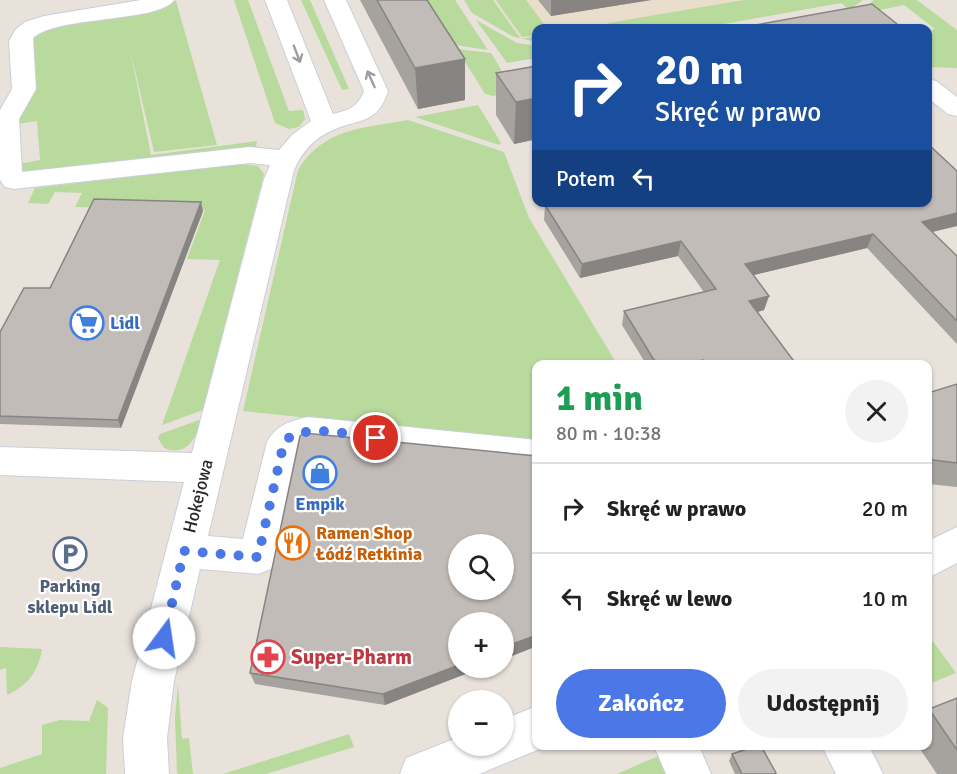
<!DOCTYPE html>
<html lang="pl">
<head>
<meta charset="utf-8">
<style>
	body { margin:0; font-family:Signika,sans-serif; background:#f2f2f2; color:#222; height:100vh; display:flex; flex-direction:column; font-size:22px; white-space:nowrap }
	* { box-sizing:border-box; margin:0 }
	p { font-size:20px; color:#767676 }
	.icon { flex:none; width:33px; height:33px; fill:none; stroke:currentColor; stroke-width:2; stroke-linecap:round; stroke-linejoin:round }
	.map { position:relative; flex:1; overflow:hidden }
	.sheet { position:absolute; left:532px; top:360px; width:400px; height:390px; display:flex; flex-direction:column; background:#fff; border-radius:12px; box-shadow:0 2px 4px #0004 }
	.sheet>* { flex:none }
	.guide { position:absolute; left:532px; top:24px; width:400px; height:183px; border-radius:12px; box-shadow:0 2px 4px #0004; background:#1a4fa0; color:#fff; overflow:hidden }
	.tools { position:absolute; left:448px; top:534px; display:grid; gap:12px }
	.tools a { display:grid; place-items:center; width:66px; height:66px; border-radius:50%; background:#fff; box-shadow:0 2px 4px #0004; font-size:30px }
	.pin { position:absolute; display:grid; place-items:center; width:51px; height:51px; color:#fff; margin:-26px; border:3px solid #fff; border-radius:50%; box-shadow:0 2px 6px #0007 }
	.me { position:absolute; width:66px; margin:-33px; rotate:14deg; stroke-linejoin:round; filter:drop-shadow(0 0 4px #0008) }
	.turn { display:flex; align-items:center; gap:21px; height:126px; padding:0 24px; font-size:27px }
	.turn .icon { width:78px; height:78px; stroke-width:2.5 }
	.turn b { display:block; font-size:42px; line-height:51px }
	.then { display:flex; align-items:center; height:57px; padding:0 24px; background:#0003; gap:12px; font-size:22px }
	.round { display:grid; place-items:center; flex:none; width:63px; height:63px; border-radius:32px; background:#f2f2f2 }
	.head { display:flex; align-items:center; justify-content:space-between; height:102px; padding:0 24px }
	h1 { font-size:36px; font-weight:700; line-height:45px; color:#1e9e55 }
	.primary-button { display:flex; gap:12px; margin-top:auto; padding:12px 24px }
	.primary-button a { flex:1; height:69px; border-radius:36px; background:#4b78e6; color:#fff; font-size:24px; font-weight:700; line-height:69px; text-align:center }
	.primary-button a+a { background:#f2f2f2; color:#222 }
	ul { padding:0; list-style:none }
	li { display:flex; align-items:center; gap:18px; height:90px; padding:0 24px; border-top:2px solid #e0e0e0 }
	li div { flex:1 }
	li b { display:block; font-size:22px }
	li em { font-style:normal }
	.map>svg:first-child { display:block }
	.education { fill:#e9ddcc }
	.green { fill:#b8da9d }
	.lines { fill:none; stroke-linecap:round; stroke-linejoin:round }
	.minor-casing { stroke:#caced8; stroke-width:2 }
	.minor { fill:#fff; fill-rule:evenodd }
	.wall { fill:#a6a29e }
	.shaded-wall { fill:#878481 }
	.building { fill:#c1bcb8; stroke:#878481; stroke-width:1.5; fill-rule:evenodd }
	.oneway { stroke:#9e9e9e }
	.route { stroke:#4b78e6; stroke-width:10; stroke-dasharray:0 18 }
	.labels { text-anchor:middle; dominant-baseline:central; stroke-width:4.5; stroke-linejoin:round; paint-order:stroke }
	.shop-label { font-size:18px; font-weight:bold; fill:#366cbe; stroke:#fff; text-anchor:start }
	.street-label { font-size:18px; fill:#282828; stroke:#fff }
	.food-label { font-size:18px; font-weight:bold; fill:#c56008; stroke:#fff; text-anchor:start }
	.service-label { font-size:18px; font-weight:bold; fill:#4e5e75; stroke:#fff }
	.near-health-label { font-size:21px; font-weight:bold; fill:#be3a42; stroke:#fff; text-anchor:start }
</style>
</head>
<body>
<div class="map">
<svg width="957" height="774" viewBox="0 0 957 774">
	<rect width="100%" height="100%" fill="#e9e2db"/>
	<path class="education" d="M494,0H746L582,28H537V36L521,39Z"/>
	<g class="green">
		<path d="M234,0H248L289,111L303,110L305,119L299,127L289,129L275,123Z"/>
		<path d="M301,0H310L349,89L342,90Z"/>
		<path d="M427,0H455L488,50L455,45Z"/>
		<path d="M464,0H493L521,39L537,36V42L514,37L472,13Z"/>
		<path d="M496,0H526L547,28H537V35L522,37Z"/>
		<path d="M744,0H863L849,10L841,3L702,28H612L608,23Z"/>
		<path d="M874,0H917L957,30V68L929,67V31L935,29L904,5L856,15Z"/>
		<path d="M176,1L217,145L154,152L130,49L151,155L257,141L256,147L38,172C30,173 23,173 19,164L40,160L37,121L18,124L28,41L49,26Z"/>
		<path d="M476,20L517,43L537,46V58L507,63Z"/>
		<path d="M457,49L491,53L515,92L493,96L485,94Z"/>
		<path d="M478,105L501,143L499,145L415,117Z"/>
		<path d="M408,120L504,152L529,218L617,364H537V442L243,411L298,170C323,128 364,128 408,120Z"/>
		<path d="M239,164L258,166L264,174L203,410L162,425L220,260L187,259L205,210L75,207L82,193L55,192L48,204L28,203L35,188Z"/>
		<path d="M202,419C196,438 187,457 164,448L158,438L160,434Z"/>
		<path d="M932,640L956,673L929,684V641Z"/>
		<path d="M0,647L42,649C39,671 27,686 7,695L6,668L0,670Z"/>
		<path d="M178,684L182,739L189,738L193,774H178L177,772L175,718Z"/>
		<path d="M97,700L108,708L106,774H0V768L42,754V725L60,720L89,721Z"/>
		<path d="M349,734L354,747L266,774H223Z"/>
		<path d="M665,753L669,774H617Z"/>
	</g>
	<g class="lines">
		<defs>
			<g id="minor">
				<path d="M141,0H174C158,23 58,15 33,38L36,89L19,119L22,172L250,147L279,150L292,135L311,121L265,0H287L333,114C349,110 358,107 364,91L324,0H346L388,91C377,125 360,118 333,130C314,138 302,152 294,170L208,536L243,539L267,442C276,425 290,421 308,417L537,440V468L308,443L300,449L277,557L271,569L258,574L200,569L174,681L167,738L169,774H125L123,738L132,681L184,482L0,475V447L192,453L264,179L270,165L250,163L14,189L5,187L0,180V110L12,89L9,41L16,29L25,22L44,16Z"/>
				<path d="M928,79L936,81L957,97V116L948,114L928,98Z"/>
				<path d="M957,527V563L928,578V541Z"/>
				<path d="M537,706V746H547L479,774H400L406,758L459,737V746H504V719Z"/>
				<path d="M654,746H699L711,774H666Z"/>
				<path d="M822,746H869L883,774H836Z"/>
			</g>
		</defs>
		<use href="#minor" class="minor-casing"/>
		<use href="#minor" class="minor"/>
	</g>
	<g class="wall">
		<path d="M360,0H427L465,100L418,109Z"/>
		<path d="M538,0H651L551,16Z"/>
		<path d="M537,66V139L514,144L496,115V73Z"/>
		<path d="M957,171V226L932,232L957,256V344L867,248L754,275L769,296L764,310L758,312L796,364H646L622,325L624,311L704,292L678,256L580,278L544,220L545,205Z"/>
		<path d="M203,211L121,428L0,424V332L50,288Z"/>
		<path d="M957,384V487L928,484V393Z"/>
		<path d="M537,456V646L504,659V622L459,668H481L385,705L255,684L250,673Z"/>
		<path d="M957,698V774H937L918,746H928V710Z"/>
		<path d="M732,754L776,774H735L729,761Z"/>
	</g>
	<g class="shaded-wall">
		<path d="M551,0H651L551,16Z"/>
		<path d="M465,59V100L418,109L415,68Z"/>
		<path d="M537,98V139L514,144L516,102Z"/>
		<path d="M201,202L203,211L121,428L118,420Z"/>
		<path d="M957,213V226L915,236L922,222Z"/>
		<path d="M873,234L867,248L741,278L745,264Z"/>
		<path d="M681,241L678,256L580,278L582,264Z"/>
		<path d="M769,296L764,310L745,315L749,301Z"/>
		<path d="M703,360L702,364H686Z"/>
		<path d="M537,635V646L504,659V647Z"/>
		<path d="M459,665V668H481L385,705L383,694Z"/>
	</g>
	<g class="building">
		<path d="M377,0H427L465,59L415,68Z"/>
		<path d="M872,4L902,28H739Z"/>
		<path d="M537,66V98L516,102L496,73Z"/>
		<path d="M928,144L957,171V213L922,222L957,256V321L873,234L745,264L769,296L749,301L796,364H706L703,360L686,364H667L654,360L624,311L716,289L681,241L582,264L545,205L559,202H928Z"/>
		<path d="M94,199L201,202L118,420L0,416V332L24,288H50Z"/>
		<path d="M957,384V463L933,460L928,455V393Z"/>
		<path d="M304,433L537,456V635L504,647V622H459V665L383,694L250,673L300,436ZM459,544H504V590H459Z"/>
		<path d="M957,698V750L929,709Z"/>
		<path d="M756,746H761L776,773L774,774H742L732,754Z"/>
	</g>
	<defs><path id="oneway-shaft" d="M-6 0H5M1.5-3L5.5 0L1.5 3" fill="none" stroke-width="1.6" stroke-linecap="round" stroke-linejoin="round" transform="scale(1.5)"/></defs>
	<g class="oneway">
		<use href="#oneway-shaft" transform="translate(297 54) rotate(69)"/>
		<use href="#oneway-shaft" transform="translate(371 79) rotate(-114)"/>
	</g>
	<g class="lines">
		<path class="route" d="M164,638L184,551L258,557L284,442C303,422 350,435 376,438"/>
	</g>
	<defs>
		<symbol id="supermarket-ring" viewBox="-11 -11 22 22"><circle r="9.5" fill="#fff" stroke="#3f7fe0" stroke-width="1.5"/><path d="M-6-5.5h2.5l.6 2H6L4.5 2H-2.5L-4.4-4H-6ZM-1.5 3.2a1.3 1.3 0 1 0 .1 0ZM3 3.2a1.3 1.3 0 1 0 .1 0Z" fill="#3f7fe0"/></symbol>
		<symbol id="shop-ring" viewBox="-11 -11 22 22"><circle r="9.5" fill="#fff" stroke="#3f7fe0" stroke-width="1.5"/><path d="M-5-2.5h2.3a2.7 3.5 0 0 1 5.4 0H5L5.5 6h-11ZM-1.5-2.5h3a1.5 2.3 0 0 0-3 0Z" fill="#3f7fe0"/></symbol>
		<symbol id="restaurant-ring" viewBox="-11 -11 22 22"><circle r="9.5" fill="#fff" stroke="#e8710a" stroke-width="1.5"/><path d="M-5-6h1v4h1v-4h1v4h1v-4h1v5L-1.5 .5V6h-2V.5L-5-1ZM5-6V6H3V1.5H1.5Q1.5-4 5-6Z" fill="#e8710a"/></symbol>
		<symbol id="parking-ring" viewBox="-11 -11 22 22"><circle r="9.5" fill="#fff" stroke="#5c6f8a" stroke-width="1.5"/><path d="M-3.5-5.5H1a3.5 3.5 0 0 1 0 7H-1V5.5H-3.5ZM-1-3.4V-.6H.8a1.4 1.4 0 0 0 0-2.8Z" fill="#5c6f8a"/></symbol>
		<symbol id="pharmacy-ring" viewBox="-11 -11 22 22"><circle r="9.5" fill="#fff" stroke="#e0444e" stroke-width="1.5"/><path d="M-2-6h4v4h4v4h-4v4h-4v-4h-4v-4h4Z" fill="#e0444e"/></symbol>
	</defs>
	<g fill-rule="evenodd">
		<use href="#supermarket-ring" x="68" y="304" width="38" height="38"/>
		<use href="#shop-ring" x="301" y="454" width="38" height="38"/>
		<use href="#restaurant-ring" x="274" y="524" width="38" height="38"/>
		<use href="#parking-ring" x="51" y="535" width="38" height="38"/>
		<use href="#pharmacy-ring" x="249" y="638" width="38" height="38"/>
	</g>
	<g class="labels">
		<g class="shop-label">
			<text x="110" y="323">Lidl</text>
			<text x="320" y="504" text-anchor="middle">Empik</text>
		</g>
		<g class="street-label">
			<text transform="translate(198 496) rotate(-76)">Hokejowa</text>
		</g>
		<g class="food-label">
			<text x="316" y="533">Ramen Shop<tspan x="316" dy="21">Łódź Retkinia</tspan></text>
		</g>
		<g class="service-label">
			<text x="70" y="586">Parking<tspan x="70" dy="21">sklepu Lidl</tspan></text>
		</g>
		<g class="near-health-label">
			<text x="291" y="657">Super-Pharm</text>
		</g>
	</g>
</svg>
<div class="tools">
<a><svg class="icon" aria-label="search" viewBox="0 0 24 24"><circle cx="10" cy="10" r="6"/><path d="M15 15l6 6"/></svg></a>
<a>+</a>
<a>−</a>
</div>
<div class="pin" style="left:376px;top:438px;background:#d93025"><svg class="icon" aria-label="arrive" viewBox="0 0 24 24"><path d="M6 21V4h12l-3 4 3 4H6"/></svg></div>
<svg class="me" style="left:164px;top:638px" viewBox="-20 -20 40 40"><circle r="19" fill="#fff"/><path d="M0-13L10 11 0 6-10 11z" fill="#4b78e6"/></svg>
<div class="guide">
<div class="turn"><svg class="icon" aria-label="right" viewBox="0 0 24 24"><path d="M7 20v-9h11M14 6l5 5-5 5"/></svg><div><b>20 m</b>Skręć w prawo</div></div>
<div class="then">Potem<svg class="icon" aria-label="left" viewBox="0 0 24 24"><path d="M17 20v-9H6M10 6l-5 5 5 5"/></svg></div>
</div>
<section class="sheet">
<div class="head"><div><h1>1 min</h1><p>80 m · 10:38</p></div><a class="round"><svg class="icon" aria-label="close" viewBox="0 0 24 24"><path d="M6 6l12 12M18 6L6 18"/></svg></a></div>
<ul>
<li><svg class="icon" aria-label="right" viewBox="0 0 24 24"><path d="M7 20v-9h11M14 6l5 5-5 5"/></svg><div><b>Skręć w prawo</b></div><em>20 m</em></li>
<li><svg class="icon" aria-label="left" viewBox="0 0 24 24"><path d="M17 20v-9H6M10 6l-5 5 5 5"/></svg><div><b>Skręć w lewo</b></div><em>10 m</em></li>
</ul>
<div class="primary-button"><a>Zakończ</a><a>Udostępnij</a></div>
</section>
</div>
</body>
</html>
